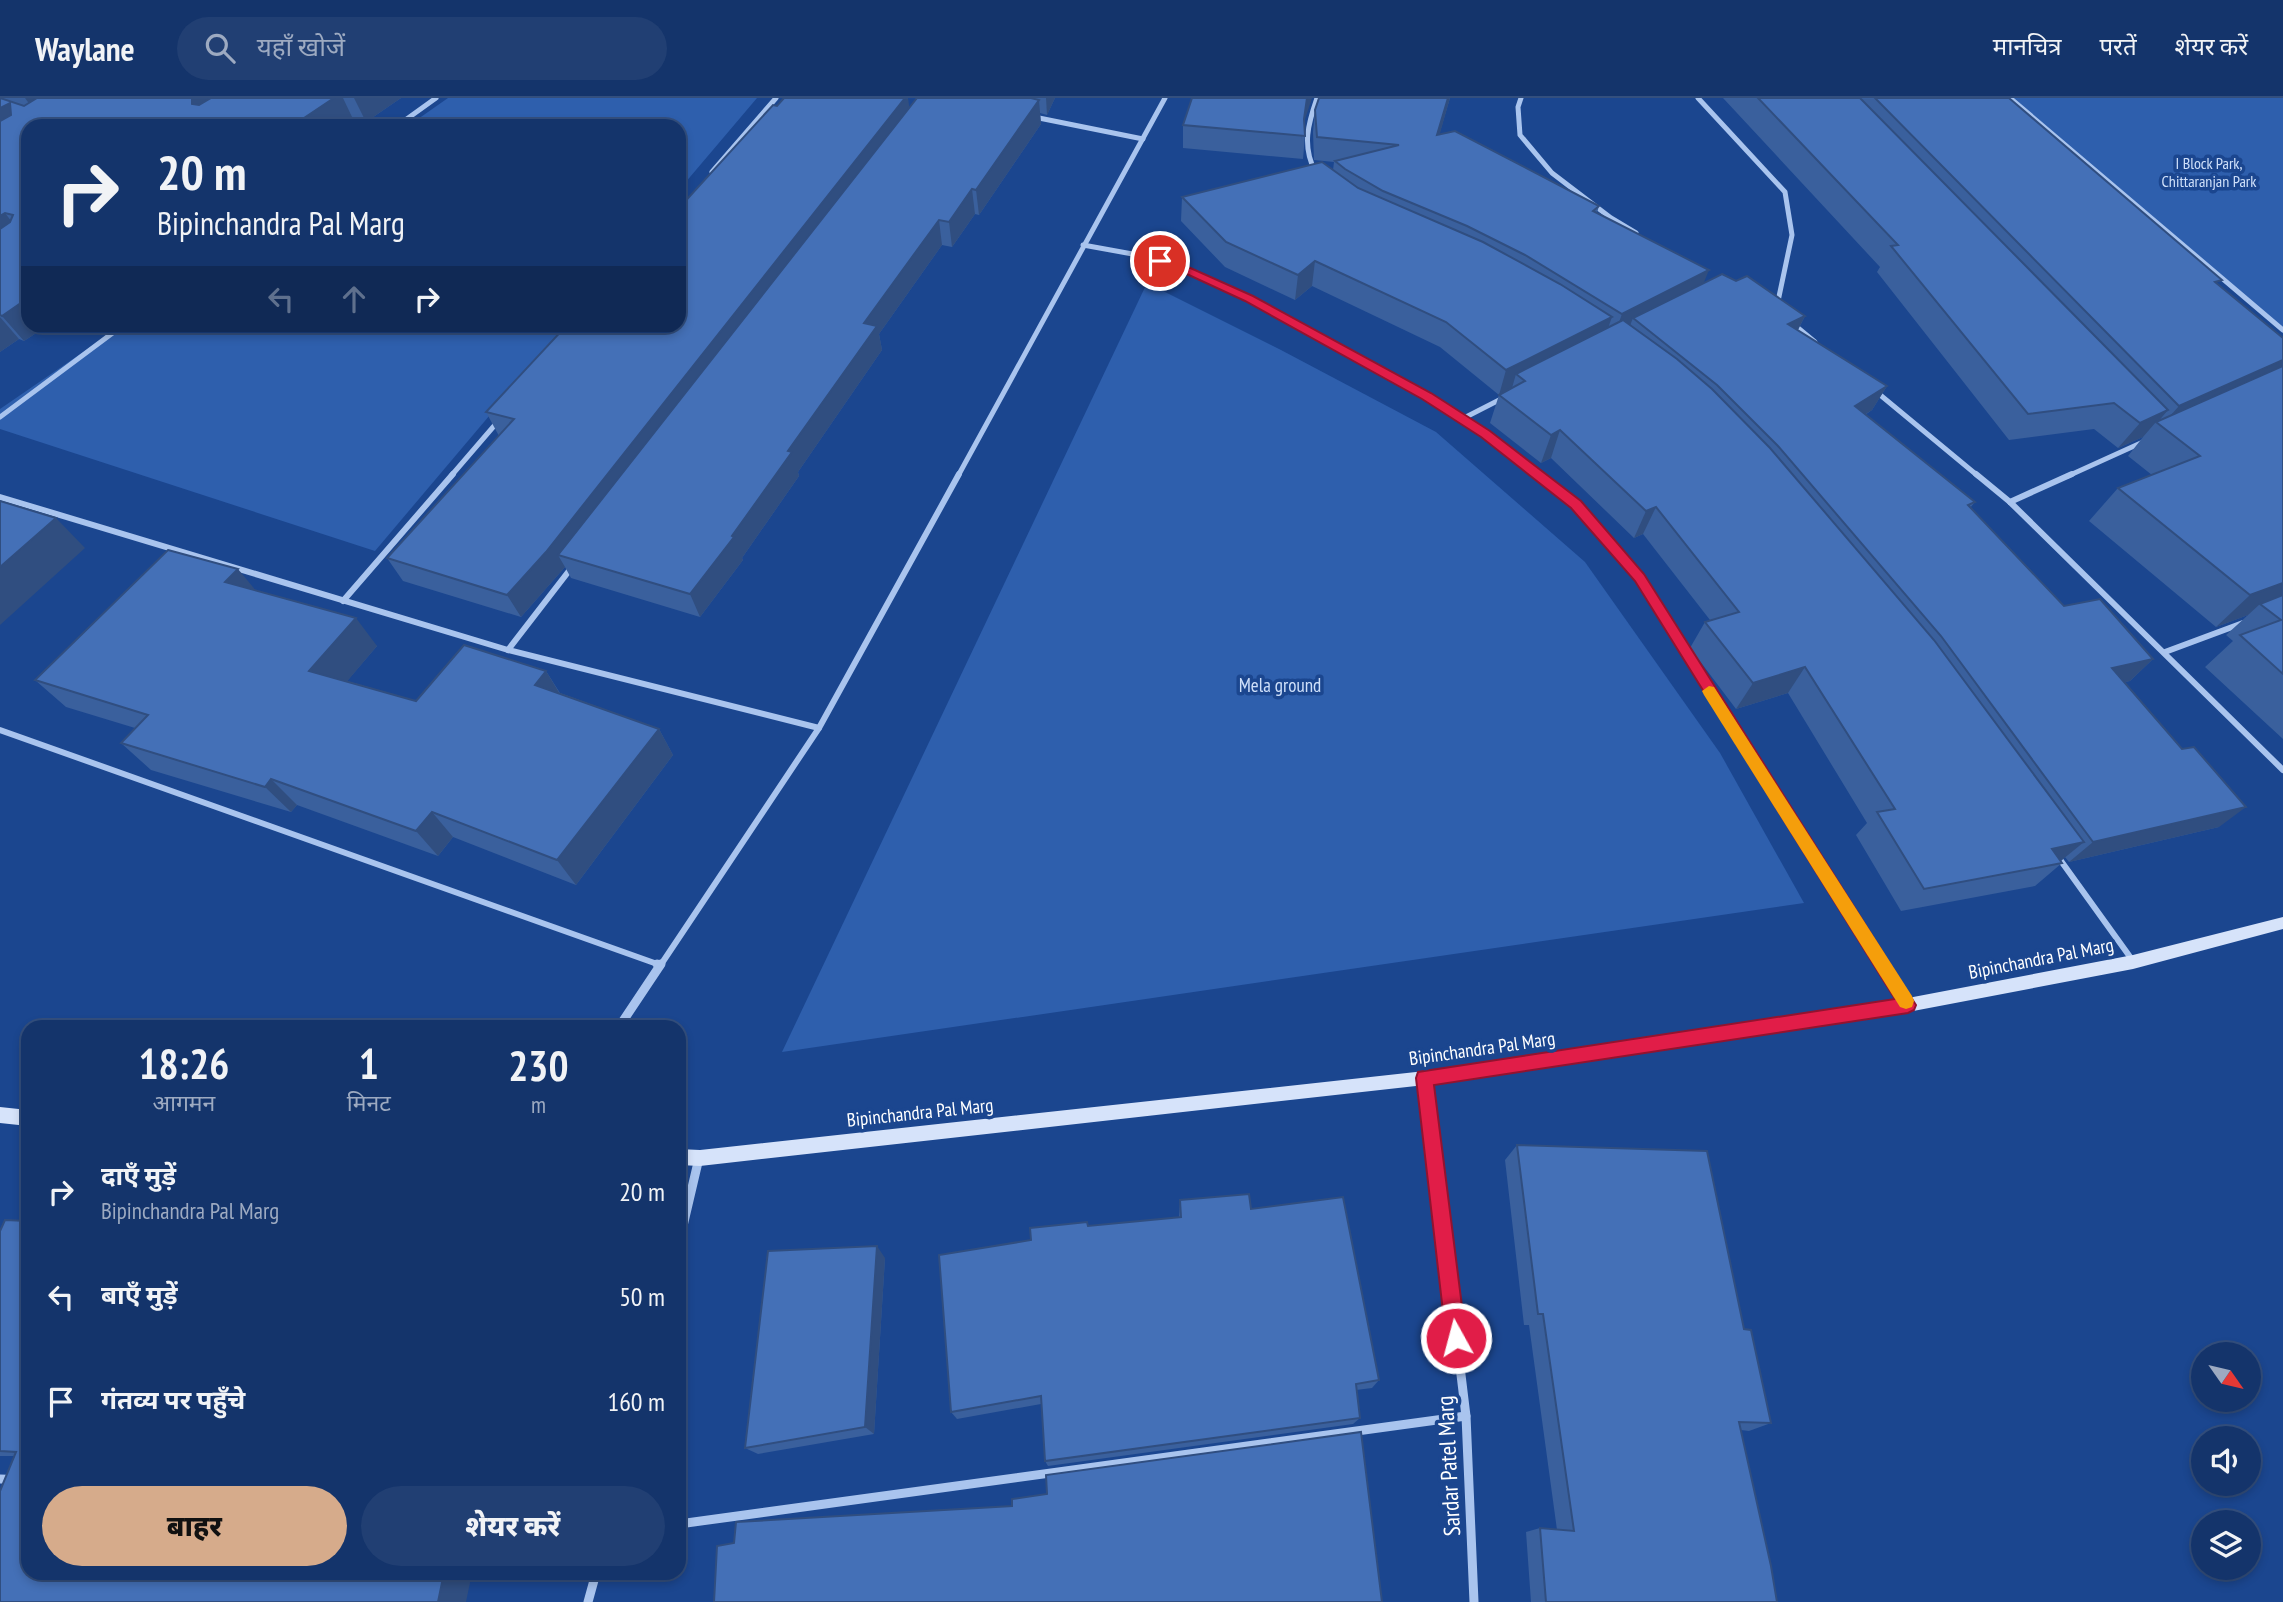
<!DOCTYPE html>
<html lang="hi">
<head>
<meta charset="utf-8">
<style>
	body { margin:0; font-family:"PT Sans Narrow","Noto Sans Devanagari",sans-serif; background:#213f73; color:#f1f3f6; height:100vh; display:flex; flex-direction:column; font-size:26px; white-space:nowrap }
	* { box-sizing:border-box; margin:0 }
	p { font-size:23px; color:#9daac1 }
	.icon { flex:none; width:38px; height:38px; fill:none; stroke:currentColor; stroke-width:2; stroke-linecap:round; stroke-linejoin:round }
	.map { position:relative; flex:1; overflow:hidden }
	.drawer { position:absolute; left:21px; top:922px; width:665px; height:560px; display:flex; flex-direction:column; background:#14346b; border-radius:21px; box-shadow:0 4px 10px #0003,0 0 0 2px #334f7e }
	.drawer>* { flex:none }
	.banner { position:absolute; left:21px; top:21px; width:665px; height:214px; border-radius:21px; box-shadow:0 4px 10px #0003,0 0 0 2px #334f7e; background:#14346b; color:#f1f3f6; overflow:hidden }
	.needle { width:46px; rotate:124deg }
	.buttons { position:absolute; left:2191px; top:1244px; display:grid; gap:14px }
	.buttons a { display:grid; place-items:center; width:70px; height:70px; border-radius:50%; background:#14346b; box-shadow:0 4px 10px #0003,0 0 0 2px #334f7e; font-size:35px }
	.pin { position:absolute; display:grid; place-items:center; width:60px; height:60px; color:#fff; margin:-30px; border:4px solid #fff; border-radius:50%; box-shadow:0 2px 7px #0007 }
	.me { position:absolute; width:77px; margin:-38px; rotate:353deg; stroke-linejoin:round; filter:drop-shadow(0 0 5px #0008) }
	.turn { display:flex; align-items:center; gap:24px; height:147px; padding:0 21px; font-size:32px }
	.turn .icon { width:91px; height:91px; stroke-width:2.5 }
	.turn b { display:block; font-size:49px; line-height:60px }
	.lanes { display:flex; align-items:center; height:66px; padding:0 21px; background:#0003; justify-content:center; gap:35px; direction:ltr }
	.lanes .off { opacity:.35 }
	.eta { display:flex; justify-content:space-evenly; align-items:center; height:119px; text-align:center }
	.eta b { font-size:42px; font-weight:800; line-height:49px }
	.cta { display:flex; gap:14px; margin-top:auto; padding:14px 21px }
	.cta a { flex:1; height:80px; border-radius:42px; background:#d6ab8b; color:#111; font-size:28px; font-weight:800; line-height:80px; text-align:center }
	.cta a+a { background:#213f73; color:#f1f3f6 }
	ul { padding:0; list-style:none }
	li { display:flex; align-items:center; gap:21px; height:105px; padding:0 21px }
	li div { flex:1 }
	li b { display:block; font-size:26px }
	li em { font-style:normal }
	header { display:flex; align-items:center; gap:42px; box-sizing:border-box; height:98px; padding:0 35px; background:#14346b; border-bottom:2px solid #334f7e }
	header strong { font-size:33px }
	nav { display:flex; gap:38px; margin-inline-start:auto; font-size:24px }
	.search { width:490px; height:63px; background:#213f73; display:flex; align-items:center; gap:18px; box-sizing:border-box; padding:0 24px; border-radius:38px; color:#9daac1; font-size:26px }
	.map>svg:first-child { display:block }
	.green { fill:#2e5fad }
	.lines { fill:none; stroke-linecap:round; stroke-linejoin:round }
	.street-far2 { stroke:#a9c4ee; stroke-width:5 }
	.street-far1 { stroke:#a9c4ee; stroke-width:6 }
	.street { stroke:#a9c4ee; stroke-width:9 }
	.secondary { fill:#d6e3fa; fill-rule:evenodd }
	.wall { fill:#3a609d }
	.shaded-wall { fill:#304e80 }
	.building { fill:#4470b7; stroke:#304e80; stroke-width:2 }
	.route { fill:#e11d48; stroke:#92132f; stroke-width:2 }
	.slow { fill:#f59e0b }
	.labels { text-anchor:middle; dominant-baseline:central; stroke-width:7; stroke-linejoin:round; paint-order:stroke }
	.far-park-label { font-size:16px; fill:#cfe0fa; stroke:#1b468f }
	.park-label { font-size:19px; fill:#cfe0fa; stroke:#1b468f }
	.street-label { font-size:19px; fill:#fff; stroke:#1b468f }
	.near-street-label { font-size:23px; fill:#fff; stroke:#1b468f }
</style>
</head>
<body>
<header>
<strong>Waylane</strong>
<div class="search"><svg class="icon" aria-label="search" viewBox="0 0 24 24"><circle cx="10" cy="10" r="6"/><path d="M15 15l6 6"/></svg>यहाँ खोजें</div>
<nav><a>मानचित्र</a><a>परतें</a><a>शेयर करें</a></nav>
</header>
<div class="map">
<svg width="2283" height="1504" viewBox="0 0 2283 1504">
	<rect width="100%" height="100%" fill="#1b468f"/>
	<g class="green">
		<path d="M448,0H757L679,92V28H408Z"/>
		<path d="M2010,0H2283V232Z"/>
		<path d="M1147,185L1281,252L1436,334L1585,464L1720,655L1804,805L782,954Z"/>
		<path d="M121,228H565L375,453L0,331V311Z"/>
	</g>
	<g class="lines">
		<g class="street-far2">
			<path d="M1521,0L1518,9L1520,37L1552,75L1611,120L1636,135"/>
			<path d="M1698,0L1785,94L1792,137L1777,208"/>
			<path d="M2010,0L2283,232"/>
			<path d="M1034,19L1143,41"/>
			<path d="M397,28L436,0"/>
			<path d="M1315,73C1302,48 1308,26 1317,0"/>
			<path d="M712,74L776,0"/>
			<path d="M1083,147L1138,157L1182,170L1249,201L1426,298L1486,336L1539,378"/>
			<path d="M1792,225L1815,244"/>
			<path d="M1873,291L1978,378"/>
			<path d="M0,319L122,228"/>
			<path d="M1462,321L1505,299"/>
			<path d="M451,378L500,321"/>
			<path d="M958,378L1165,0"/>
			<path d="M2068,378L2143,344"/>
		</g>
		<g class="street-far1">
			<path d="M1537,376L1576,407L1639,479L1883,868"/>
			<path d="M1976,376L2010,404L2283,672"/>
			<path d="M0,399L508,552L819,630"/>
			<path d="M2010,404L2072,376"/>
			<path d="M343,503L453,376"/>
			<path d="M508,552L572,469"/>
			<path d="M2165,554L2243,525"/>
			<path d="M0,632L660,867"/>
			<path d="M2056,756L2133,863"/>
			<path d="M660,868L819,630L959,376"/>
		</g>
		<g class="street">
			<path d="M657,866L660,867"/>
			<path d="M1882,866L1907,906"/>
			<path d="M619,929L661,866"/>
			<path d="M1425,980L1466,1318L1474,1504"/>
			<path d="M679,1145L699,1060"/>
			<path d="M0,1381L28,1382"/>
			<path d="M679,1426L1466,1318"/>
			<path d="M588,1504L596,1475"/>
		</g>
		<g class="secondary">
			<path d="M2283,819V831L2133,871L1908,914L1425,987L700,1068L679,1067V1051L700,1052L1425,973L1908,900L2133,857Z"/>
			<path d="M0,1009L28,1012V1028L0,1025Z"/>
		</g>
	</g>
	<g class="wall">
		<path d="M0,0H401L366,24L353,21L343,28H28V228H47L24,243L19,241L0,254Z"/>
		<path d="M917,0H1055L1047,17L1040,15L1041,26L979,117L975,116L952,149L942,147L879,236L882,252L798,374L799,378L742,460L743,462L700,519L571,480L565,469L521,519L403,483L387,460L499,338L486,314L679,228L777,8L909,10Z"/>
		<path d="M1450,0L1439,37L1599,108L1597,115L1704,185L1805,218L1798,232L1887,288L1872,312L1865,317L1975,404L1970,410L2064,508L2153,561L2130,583L2125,584L2219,729L2069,764L2065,759L2061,763L2062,765L2035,788L1901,813L1856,737L1867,725L1788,595L1736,611L1690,550L1705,524L1710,522L1643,436L1634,440L1551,360L1541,365L1490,325L1499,297L1512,290L1499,297L1440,249L1312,188L1295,202L1225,169L1181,123L1182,99L1333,72L1334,64L1314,62L1313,34L1315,12Z"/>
		<path d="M1723,0H2009L2219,187L2283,240V641L2205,569L2233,543L2226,537L2248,517L2216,529L2089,423L2118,390L2152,377L2128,358L2143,339L2118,350L2094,331L2009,342L1877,174L1880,169Z"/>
		<path d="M1305,21L1304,26L1305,38L1303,61L1183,50V27Z"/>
		<path d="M257,493L377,548L347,583L416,603L546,573L560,595L659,631L673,657L576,787L453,739L438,758L297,707L291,714L151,672L121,645L135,630L66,609L35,582Z"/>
		<path d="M1517,1047L1744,1231L1771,1325L1749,1333L1741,1332L1777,1504H1531L1526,1434L1540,1430L1557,1432L1529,1227H1524L1505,1062Z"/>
		<path d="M1180,1102L1251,1111L1379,1282L1372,1290L1356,1292L1360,1320L1353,1326L1048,1368L1045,1363L1041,1306L957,1321L951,1314L1031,1142L1088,1128L1179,1119Z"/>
		<path d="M0,1133L28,1475L14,1358H0Z"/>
		<path d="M885,1160L874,1336L758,1356L745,1350Z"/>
	</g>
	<g class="shaded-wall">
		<path d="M25,0H78L41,22Z"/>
		<path d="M192,0H246L208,25L192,6Z"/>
		<path d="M334,0H343L353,21L343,28H292Z"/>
		<path d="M354,0H401L366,24Z"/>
		<path d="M905,0H908L911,20L558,457L565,469L521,519L507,497Z"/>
		<path d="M1046,0H1055L1047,17Z"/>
		<path d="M1307,0H1312L1305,21L1301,43Z"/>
		<path d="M1448,0H1450L1433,60L1437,37Z"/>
		<path d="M1039,2L1041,26L979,117L976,92Z"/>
		<path d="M10,5L28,30L0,46V10Z"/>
		<path d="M972,91L975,116L952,149L949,124Z"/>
		<path d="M5,115L25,141L0,157V118Z"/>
		<path d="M939,122L942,147L879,236L882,252L798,374L799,378L742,460L743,462L700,519L690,496L732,438L788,353L864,225Z"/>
		<path d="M1315,163L1312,188L1295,202L1298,177Z"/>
		<path d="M1709,172L1700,194L1633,220L1629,230L1614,238L1622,216Z"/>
		<path d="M28,200V228H47L24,243L2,218Z"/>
		<path d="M1805,218L1792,243L1788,226Z"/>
		<path d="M0,219L19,241L0,254Z"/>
		<path d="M1612,219L1603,244L1516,276L1512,290L1499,297L1506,272Z"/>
		<path d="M2283,262V273L2161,328L2179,308Z"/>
		<path d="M1887,288L1872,312L1840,332L1855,308Z"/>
		<path d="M2168,312L2157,325L2156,324L2143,339L2118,350L2140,325Z"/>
		<path d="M1560,332L1551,360L1541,365L1551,337Z"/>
		<path d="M1656,409L1643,436L1634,440L1646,413Z"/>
		<path d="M56,420L85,450L0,527V469Z"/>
		<path d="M238,471L262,500L225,484Z"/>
		<path d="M2283,485V503L2260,506L2248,517L2216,529L2250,497Z"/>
		<path d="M356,520L377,548L333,600L309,573Z"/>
		<path d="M2153,561L2130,583L2090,592L2112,570Z"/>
		<path d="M1805,569L1788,595L1736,611L1753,585Z"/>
		<path d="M546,573L563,601L535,587Z"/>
		<path d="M659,631L673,657L576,787L557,762Z"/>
		<path d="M271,681L297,707L291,714L265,689Z"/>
		<path d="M2246,709L2219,729L2069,764L2093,744Z"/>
		<path d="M432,714L453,739L438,758L416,733Z"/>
		<path d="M2084,744L2057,766L2052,751Z"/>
		<path d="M877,1148L885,1160L874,1336L865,1329Z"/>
		<path d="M444,1475H472L466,1504H438Z"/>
	</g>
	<g class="building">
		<path d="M0,0L24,8L37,0H192V6L199,7L211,0H334L292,28H28V200L2,218L0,217V131L10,124L13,117L5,115L0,118V23L11,17L10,5L0,10Z"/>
		<path d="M784,0H905L546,454L507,497L387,460L514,321L486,314L566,228H679V110L773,7L777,8Z"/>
		<path d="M917,0H1031L1039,2L976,92L972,91L949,124L939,122L864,225L877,228L788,353L792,354L732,438L734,439L690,496L558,457Z"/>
		<path d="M1192,0H1307L1304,21L1305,38L1183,27Z"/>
		<path d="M1319,0H1448L1437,37L1455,33L1599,108L1593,113L1709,172L1622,216L1525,157L1467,128L1383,93L1345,71L1335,63L1399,47L1317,39L1315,12Z"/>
		<path d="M1758,0H1860L2168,312L2140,325L2114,305L2028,316L1891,148L1898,147Z"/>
		<path d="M1875,0H2009L2222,182L2215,184L2283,240V262L2179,308Z"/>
		<path d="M1322,64L1358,90L1483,144L1560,186L1612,219L1506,272L1446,224L1315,163L1298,177L1226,144L1182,99Z"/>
		<path d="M1722,176L1736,183L1747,178L1805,218L1788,226L1887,288L1855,308L1975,404L1968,407L2064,508L2100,501L2153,561L2112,570L2182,651L2194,649L2246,709L2093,744L1941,538L1778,348L1717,287L1633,220Z"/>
		<path d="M1623,222L1677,261L1712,291L1770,350L1934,542L2084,744L2052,751L2062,765L1924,791L1877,714L1895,711L1805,569L1753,585L1705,524L1739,514L1656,409L1646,413L1560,332L1551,337L1499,297L1525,283L1516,276Z"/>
		<path d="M2283,268V485L2250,497L2118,390L2200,358L2156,324Z"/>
		<path d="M0,403L56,420L0,469Z"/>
		<path d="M168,452L238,471L225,484L356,520L309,573L416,603L464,547L546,573L535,587L659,631L557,762L432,714L416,733L271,681L265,689L121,645L148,617L35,582Z"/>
		<path d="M2283,497V576L2240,537L2281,522L2260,506Z"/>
		<path d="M1517,1047L1707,1053L1744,1231L1751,1232L1771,1325L1739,1324L1771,1468L1777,1504H1546L1540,1430L1574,1433L1543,1216H1538Z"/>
		<path d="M1249,1096L1251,1111L1343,1099L1379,1282L1356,1286L1360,1320L1045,1363L1041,1298L951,1314L939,1157L1031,1142L1030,1130L1087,1124L1088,1128L1181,1119L1180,1102Z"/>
		<path d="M5,1122L28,1123V1475H444L438,1504H0V1393L16,1354L0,1353V1133Z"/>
		<path d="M877,1148L865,1329L745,1350L768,1153Z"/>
		<path d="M1361,1334L1382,1504H714L717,1448L734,1445L736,1424L1012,1408V1401L1047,1396L1046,1377Z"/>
	</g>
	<path class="route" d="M1160,160L1186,168L1253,198L1431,295L1490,333L1581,403L1644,476L1916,907L1914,912L1908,915L1434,987L1466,1240L1463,1247L1456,1250L1449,1247L1446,1240L1416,980L1418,974L1895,901L1635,483L1571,410L1481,339L1422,301L1245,203L1178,172L1156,166L1155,163Z"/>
	<path class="slow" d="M1709,588L1714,589L1912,898L1914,903L1912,909L1906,911L1900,909L1704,597L1702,593Z"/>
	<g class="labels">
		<g class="far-park-label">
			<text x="2209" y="65">I Block Park,<tspan x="2209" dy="18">Chittaranjan Park</tspan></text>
		</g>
		<g class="park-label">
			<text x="1280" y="587">Mela ground</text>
		</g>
		<g class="street-label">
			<text transform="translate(2041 860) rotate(-11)">Bipinchandra Pal Marg</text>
			<text transform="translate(1482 950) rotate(-8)">Bipinchandra Pal Marg</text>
			<text transform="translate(920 1014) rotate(-6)">Bipinchandra Pal Marg</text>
		</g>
		<g class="near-street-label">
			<text transform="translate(1448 1368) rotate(-93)">Sardar Patel Marg</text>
		</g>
	</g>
</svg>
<div class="buttons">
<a><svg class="needle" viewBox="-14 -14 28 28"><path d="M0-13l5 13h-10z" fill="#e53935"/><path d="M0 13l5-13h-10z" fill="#9daac1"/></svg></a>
<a><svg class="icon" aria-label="sound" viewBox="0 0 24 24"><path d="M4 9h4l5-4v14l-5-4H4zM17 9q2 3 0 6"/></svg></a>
<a><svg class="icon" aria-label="layers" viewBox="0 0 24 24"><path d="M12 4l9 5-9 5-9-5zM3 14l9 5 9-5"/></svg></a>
</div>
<div class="pin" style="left:1160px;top:163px;background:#d93025"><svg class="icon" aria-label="arrive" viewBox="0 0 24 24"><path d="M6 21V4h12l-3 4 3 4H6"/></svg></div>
<svg class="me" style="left:1456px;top:1240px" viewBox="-20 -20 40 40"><circle r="17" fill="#e11d48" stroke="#fff" stroke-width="3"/><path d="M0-11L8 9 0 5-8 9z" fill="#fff"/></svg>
<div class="banner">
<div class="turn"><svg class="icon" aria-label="right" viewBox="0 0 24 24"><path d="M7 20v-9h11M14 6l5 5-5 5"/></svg><div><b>20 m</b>Bipinchandra Pal Marg</div></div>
<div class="lanes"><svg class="icon off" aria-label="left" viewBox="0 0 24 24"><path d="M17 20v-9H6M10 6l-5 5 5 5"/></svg><svg class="icon off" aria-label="ahead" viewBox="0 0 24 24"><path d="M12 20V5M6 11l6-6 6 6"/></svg><svg class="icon" aria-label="right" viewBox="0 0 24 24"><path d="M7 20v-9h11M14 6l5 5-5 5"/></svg></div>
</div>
<section class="drawer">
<div class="eta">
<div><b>18:26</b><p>आगमन</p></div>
<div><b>1</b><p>मिनट</p></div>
<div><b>230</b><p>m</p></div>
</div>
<ul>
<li><svg class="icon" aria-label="right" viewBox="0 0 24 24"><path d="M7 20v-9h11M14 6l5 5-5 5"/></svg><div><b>दाएँ मुड़ें</b><p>Bipinchandra Pal Marg</p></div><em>20 m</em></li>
<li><svg class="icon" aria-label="left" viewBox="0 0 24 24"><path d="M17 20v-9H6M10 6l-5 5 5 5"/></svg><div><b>बाएँ मुड़ें</b></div><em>50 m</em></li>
<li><svg class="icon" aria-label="arrive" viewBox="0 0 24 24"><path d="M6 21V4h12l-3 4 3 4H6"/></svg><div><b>गंतव्य पर पहुँचे</b></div><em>160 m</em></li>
</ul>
<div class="cta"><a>बाहर</a><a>शेयर करें</a></div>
</section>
</div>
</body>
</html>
